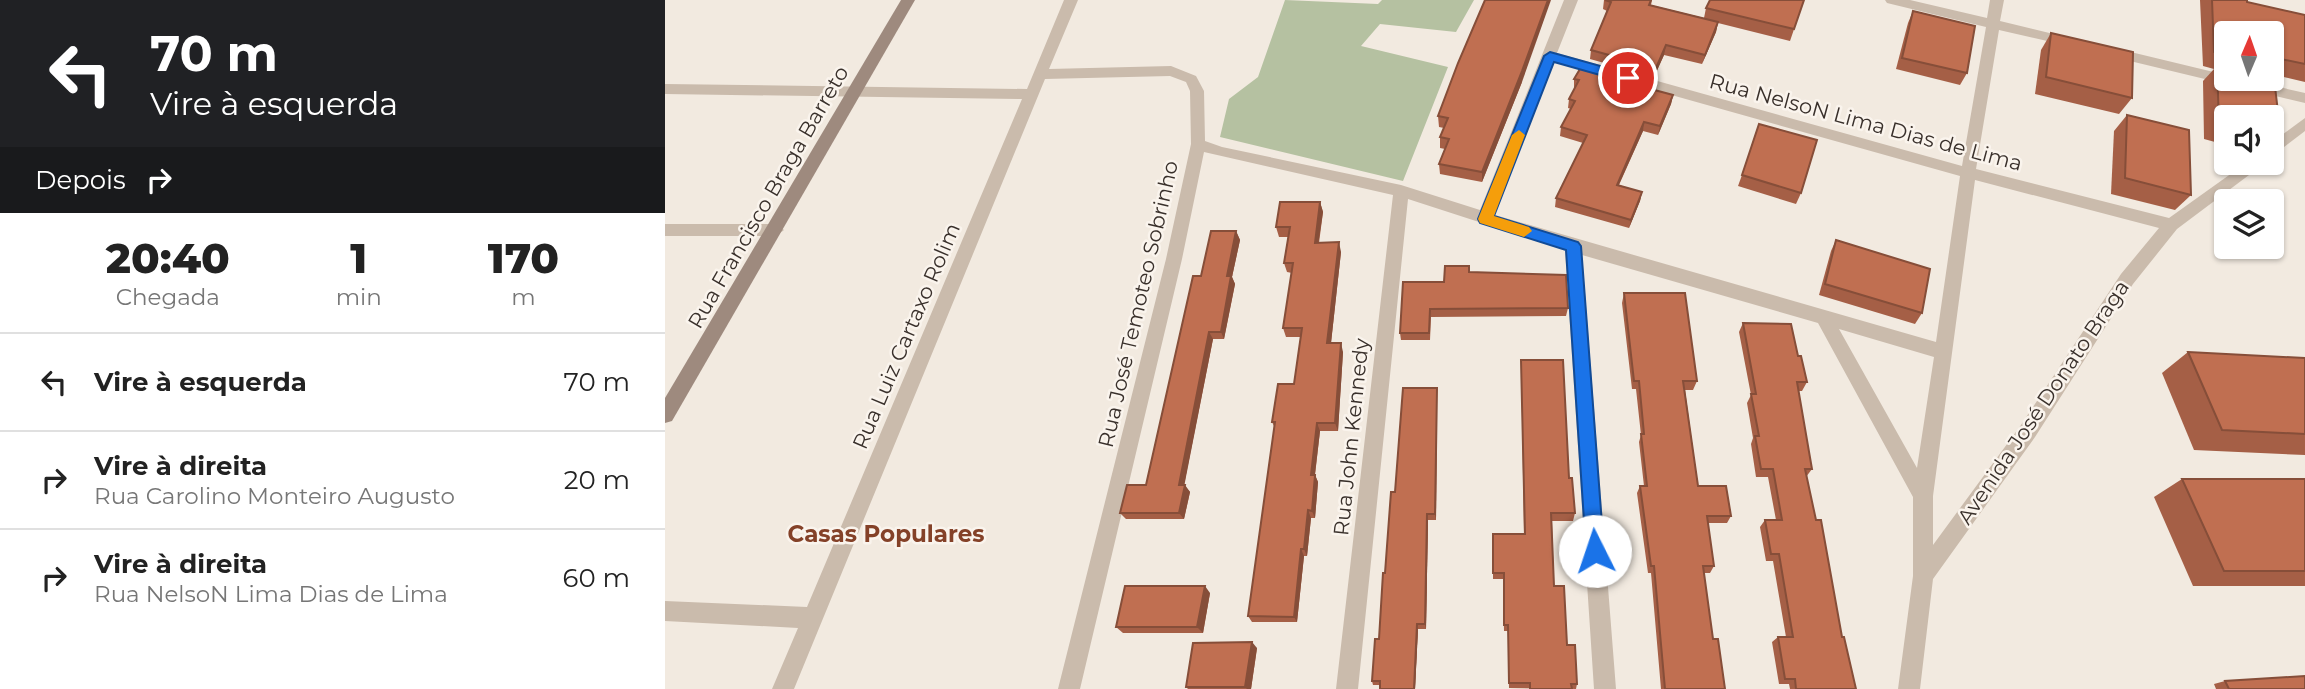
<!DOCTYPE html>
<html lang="pt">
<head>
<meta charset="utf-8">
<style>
	body { margin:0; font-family:Montserrat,sans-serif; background:#f2f2f2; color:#222; height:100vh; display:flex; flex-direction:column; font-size:26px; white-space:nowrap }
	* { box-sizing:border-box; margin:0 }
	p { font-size:23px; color:#767676 }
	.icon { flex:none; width:38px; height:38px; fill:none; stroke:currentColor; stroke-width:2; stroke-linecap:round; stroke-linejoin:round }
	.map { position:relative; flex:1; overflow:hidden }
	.details { display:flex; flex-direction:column; background:#fff; width:665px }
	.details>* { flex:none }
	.guide { background:#202124; color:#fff; overflow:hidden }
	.needle { width:46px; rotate:2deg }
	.tools { position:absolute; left:1549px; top:21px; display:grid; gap:14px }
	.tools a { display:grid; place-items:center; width:70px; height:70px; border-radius:7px; background:#fff; box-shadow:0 2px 5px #0004; font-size:35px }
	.pin { position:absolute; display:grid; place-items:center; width:60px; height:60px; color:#fff; margin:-30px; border:4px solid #fff; border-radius:50%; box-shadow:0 2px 7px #0007 }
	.me { position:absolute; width:77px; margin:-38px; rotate:356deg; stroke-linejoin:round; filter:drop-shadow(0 0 5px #0008) }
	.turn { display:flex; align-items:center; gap:24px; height:147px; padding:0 35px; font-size:32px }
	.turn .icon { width:91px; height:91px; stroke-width:2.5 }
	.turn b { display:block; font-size:49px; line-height:60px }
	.then { display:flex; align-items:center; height:66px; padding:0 35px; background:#0003; gap:14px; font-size:26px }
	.eta { display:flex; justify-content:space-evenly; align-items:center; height:119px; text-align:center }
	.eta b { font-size:42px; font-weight:800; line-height:49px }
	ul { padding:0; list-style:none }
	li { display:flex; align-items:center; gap:21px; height:98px; padding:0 35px; border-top:2px solid #e0e0e0 }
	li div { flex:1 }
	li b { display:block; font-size:26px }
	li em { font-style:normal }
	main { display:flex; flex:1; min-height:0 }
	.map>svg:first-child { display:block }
	.green { fill:#b5c1a1 }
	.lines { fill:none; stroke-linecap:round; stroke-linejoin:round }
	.street { fill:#cabbac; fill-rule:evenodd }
	.secondary { fill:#9e8a7e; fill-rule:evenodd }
	.wall { fill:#a55f46 }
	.shaded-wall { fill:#864e39 }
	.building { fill:#c06f51; stroke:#864e39; stroke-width:2 }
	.route { fill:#1a73e8; stroke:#114b97; stroke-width:2 }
	.slow { fill:#f59e0b }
	.labels { text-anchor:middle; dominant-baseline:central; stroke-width:5; stroke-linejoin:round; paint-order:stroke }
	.street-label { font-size:21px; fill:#39302b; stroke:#faf4ed }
	.neighbourhood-label { font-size:23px; font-weight:bold; fill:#844128; stroke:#faf4ed }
</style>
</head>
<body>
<main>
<section class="details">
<div class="guide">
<div class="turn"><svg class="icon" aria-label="left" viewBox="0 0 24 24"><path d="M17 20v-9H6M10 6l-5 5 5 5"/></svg><div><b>70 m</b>Vire à esquerda</div></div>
<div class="then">Depois<svg class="icon" aria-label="right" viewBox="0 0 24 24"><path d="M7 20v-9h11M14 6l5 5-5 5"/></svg></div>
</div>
<div class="eta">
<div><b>20:40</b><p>Chegada</p></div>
<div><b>1</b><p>min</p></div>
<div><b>170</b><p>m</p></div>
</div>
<ul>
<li><svg class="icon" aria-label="left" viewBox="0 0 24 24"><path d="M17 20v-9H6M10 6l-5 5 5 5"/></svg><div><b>Vire à esquerda</b></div><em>70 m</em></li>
<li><svg class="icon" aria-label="right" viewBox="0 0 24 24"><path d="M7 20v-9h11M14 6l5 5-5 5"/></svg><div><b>Vire à direita</b><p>Rua Carolino Monteiro Augusto</p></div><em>20 m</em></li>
<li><svg class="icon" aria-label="right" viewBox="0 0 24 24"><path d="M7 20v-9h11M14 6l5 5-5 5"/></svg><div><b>Vire à direita</b><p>Rua NelsoN Lima Dias de Lima</p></div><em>60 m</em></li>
</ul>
</section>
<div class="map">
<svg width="1640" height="689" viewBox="0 0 1640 689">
	<rect width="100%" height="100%" fill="#f2eae0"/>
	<path class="green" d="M620,0L713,4L717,0H809L791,32L715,24L696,46L783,67L738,181L555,137L564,99L593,77Z"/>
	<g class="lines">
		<g class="street">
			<path d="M399,0H413L384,69L506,66L531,76L539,91L540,141L557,147L736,185L815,210L899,0H913L892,53L1297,166L1321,27L1222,3L1220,0H1245L1322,18L1325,0H1339L1335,21L1409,39L1411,42L1404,46L1334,30L1311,169L1504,218L1581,163H1600L1512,229L1468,284L1370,437L1268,579L1255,689H1233L1248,576V497L1153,323L917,255L951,689H929L900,250L743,199L693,689H671L728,195L539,152L517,259L415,689H393L501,259L526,144L525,91L521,82L505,76L380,79L129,689H107L133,628L0,621V601L142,607L357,99L0,94V84L362,89ZM889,62L1295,176L1271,342L830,215ZM1310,180L1494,228L1456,274L1356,425L1268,545V496ZM1174,329L1269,357L1252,468Z"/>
			<path d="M1445,47L1561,75V79H1579L1640,93V103L1440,55V49Z"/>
			<path d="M1640,118V131L1606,157V143Z"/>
			<path d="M0,224H111L119,230L111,236H0Z"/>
		</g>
		<path class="secondary" d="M236,0H250L7,421L0,423V398Z"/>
	</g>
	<g class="wall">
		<path d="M939,0H987L986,5L1039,18L1041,8L1139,0L1125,41L1053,23L1051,32L1037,64L999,55L989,77L925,59L926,50L942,11L938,9Z"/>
		<path d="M1535,0H1582V2L1640,15V82L1606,74V33H1561V79L1609,78L1616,138L1606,147V117H1561V145L1539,139L1538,81L1549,69L1538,66Z"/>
		<path d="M1248,11L1302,73L1295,85L1231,69L1243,23Z"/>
		<path d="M1386,33L1467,98L1454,114L1370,94L1376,50Z"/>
		<path d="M909,79L984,82L983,88L1008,95L1006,104L993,135L978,131L954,185L977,192L975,201L964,228L890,207L891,198L918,143L895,136L896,127L906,109L903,108L904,99L909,89Z"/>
		<path d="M857,82L817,182L775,174L774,164L780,149L775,148V137L779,128L774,127L773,116Z"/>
		<path d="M1462,115L1526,195L1510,210L1446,194L1449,131Z"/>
		<path d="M1077,175L1136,193L1131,204L1073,186Z"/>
		<path d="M655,202L658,212L654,243L676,252L666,343L678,352L673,431H655L650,475L653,482L650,518H646L642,556H639L632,622H587L583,616L610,428L607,422L629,384L636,337H621L618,328L627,273L622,272L619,263L623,237H614L611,227Z"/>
		<path d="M571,231L575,240L567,277L570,284L559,339H548L519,485L525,492L519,519H461L455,513L481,485Z"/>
		<path d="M1171,240L1257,313L1250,324L1154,295L1166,251Z"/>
		<path d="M779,282L903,308L901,316L766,317L765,340H736L735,333Z"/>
		<path d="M959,293L1032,381L1028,390H1020L1033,486L1066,516L1062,523H1043L1049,566L1045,573H1039L1048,639L1060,689H996L986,573H983L972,493L975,486H979L974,442L976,435L971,389H967L957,303Z"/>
		<path d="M1078,323L1133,356L1142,382L1137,391H1133L1147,469L1141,477L1177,637L1191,689H1125L1124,684H1114L1107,642L1113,637H1121L1108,561H1101L1095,527L1100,520H1111L1103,477H1091L1086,444L1088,438L1082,403L1086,395L1074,332Z"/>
		<path d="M1523,352L1640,358V455L1529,450L1497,373Z"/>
		<path d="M856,360L904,478L910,513L908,521H887L889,586L902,645L912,684L911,689L844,688L843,631H839L838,579H828V534H859Z"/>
		<path d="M772,395L771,520H763L761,629H753L750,689H715V685H708L707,681L714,639L730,492Z"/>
		<path d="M1517,479H1640V586H1528L1489,497Z"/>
		<path d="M545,593L538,633H458L451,627Z"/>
		<path d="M592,648L586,689H523L521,687Z"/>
		<path d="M1560,681L1640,689H1551L1549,684Z"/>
	</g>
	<g class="shaded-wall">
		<path d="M883,0H886L857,82L817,182V172Z"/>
		<path d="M1053,22L1051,32L1037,64L1040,55Z"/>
		<path d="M1001,45L999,55L989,77L991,68Z"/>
		<path d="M1008,95L1006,104L993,135L995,126Z"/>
		<path d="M979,122L978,131L950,193L952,185Z"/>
		<path d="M977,192L975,201L964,228L966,220Z"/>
		<path d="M655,202L658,212L652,252L650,243Z"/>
		<path d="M571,231L575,240L567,277L570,284L559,339L556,332L562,276Z"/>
		<path d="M674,242L676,252L665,352L662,343Z"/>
		<path d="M544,332L548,339L518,492L514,485Z"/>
		<path d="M676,343L678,352L673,431L670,423Z"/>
		<path d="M772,388V395L771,520L770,514Z"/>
		<path d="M652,423L655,431L649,482L646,475Z"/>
		<path d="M650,475L653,482L650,518L647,511Z"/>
		<path d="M520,485L525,492L519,519L514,513Z"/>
		<path d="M643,510L646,518L642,556L639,549Z"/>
		<path d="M762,514L763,520L761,629L760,624Z"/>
		<path d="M636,549L639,556L632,622L629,617Z"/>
		<path d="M540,586L545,593L538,633L532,627Z"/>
		<path d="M752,624L753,629L750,689H749Z"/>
		<path d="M587,642L592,648L586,689H582L580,687Z"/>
	</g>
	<g class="building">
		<path d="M820,0H883L857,71L817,172L774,164L784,139L775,137L783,118L773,116L793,63Z"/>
		<path d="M940,0H986L984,5L1053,22L1040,55L1001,45L991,68L926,50L946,2Z"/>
		<path d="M1045,0H1139L1129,29L1041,8Z"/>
		<path d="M1547,0H1582V2L1640,15V64L1606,57V33H1561V54L1549,52Z"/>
		<path d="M1248,11L1310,26L1302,73L1237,58Z"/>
		<path d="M1386,33L1468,52L1467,98L1381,77Z"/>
		<path d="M918,64L984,82L982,88L1008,95L995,126L979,122L952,185L977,192L966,220L891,198L922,135L896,127L910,101L904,99L914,80L909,79Z"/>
		<path d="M1552,65L1561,67V79L1609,78L1616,138L1606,136V117H1561V125L1554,123Z"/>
		<path d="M1462,115L1524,130L1526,195L1460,178Z"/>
		<path d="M1094,124L1152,140L1136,193L1077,175Z"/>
		<path d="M615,202H655L650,243L674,242L662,343H676L670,423H652L646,475H650L647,511L643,510L639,549H636L629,617L583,616L610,422H607L613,384H629L637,328H618L628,263H619L625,227H611Z"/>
		<path d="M546,231H571L562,276H566L556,332H544L514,485H520L514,513H455L462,485H481L528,276H536Z"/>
		<path d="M1171,240L1265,269L1257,313L1160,284Z"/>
		<path d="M780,266H804V272L901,275L903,308L765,309L764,333H735L738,282H779Z"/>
		<path d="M959,293H1020L1032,381H1018L1033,486H1061L1066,516H1042L1049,566H1038L1048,639H1053L1060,689H1000L989,566H986L975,486H982L976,434H979L974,381H969Z"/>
		<path d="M1078,323L1126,324L1133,356H1136L1142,382H1132L1147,469H1140L1151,520H1156L1177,637H1179L1191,689H1131L1130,679H1120L1113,637H1128L1114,554H1106L1100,520H1117L1108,469H1096L1090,436H1094L1086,394H1091Z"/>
		<path d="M1523,352L1640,358V434L1557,430Z"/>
		<path d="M856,360H898L904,478H907L910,513H886L889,586H899L902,645H910L912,684H906L907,689H865V683H844L843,625H839V573H828V534H860Z"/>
		<path d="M738,388H772L770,514H762L760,624H752L749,689H715V681H707L710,639H714L718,573H720L726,492H730Z"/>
		<path d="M1517,479H1640V571H1559Z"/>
		<path d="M460,586H540L532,627H451Z"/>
		<path d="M587,642L580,687H521L528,643Z"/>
		<path d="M1640,676V689H1564L1560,681Z"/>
	</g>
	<path class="route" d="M885,52L968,75L970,78L963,83L889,62L829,216L913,242L916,246L939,551L937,557L930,559L924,557L921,551L901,250L815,223L813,219L879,56Z"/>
	<path class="slow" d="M854,130L860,135L829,216L864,227L867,231L859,237L815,223L813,219L847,135Z"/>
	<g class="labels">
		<g class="street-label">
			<text transform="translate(1201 122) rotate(15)">Rua NelsoN Lima Dias de Lima</text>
			<text transform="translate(103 197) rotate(-60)">Rua Francisco Braga Barreto</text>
			<text transform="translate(473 304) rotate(-77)">Rua José Temoteo Sobrinho</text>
			<text transform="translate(241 336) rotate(-67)">Rua Luiz Cartaxo Rolim</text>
			<text transform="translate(1378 402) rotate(-56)">Avenida José Donato Braga</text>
			<text transform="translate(686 437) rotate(-84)">Rua John Kennedy</text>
		</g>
		<g class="neighbourhood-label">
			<text x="221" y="534">Casas Populares</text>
		</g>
	</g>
</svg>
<div class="tools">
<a><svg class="needle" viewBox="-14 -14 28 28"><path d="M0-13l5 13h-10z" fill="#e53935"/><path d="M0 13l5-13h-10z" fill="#767676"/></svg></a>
<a><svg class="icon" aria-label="sound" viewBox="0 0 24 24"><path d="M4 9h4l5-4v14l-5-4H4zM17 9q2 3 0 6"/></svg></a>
<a><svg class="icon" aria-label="layers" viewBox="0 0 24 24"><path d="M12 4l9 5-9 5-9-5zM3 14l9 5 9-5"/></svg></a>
</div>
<div class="pin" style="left:963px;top:78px;background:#d93025"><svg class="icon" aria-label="arrive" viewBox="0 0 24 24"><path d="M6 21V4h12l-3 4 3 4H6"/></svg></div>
<svg class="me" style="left:930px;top:551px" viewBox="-20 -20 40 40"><circle r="19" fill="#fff"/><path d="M0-13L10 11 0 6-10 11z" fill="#1a73e8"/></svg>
</div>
</main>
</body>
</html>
